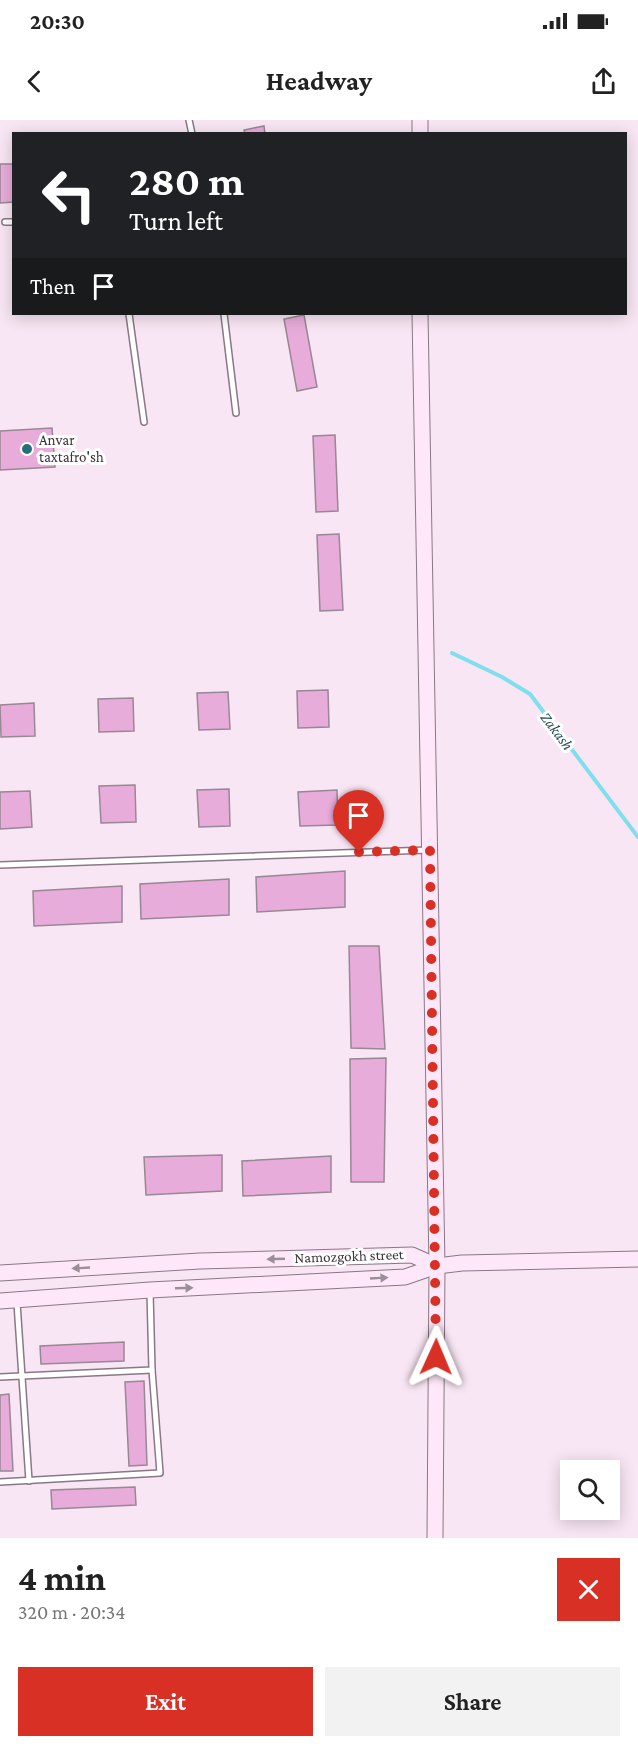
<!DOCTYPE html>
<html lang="en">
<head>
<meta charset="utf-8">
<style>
	body { margin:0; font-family:"Crimson Pro",serif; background:#f2f2f2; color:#222; height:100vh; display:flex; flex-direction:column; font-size:22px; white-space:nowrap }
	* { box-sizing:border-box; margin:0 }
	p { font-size:20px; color:#767676 }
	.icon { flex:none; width:33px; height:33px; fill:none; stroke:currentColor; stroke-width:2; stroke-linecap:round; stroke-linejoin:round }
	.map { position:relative; height:1418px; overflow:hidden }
	.sheet { display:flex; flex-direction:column; background:#fff; flex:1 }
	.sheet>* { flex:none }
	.hud { position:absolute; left:12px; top:12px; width:615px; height:183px; border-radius:0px; box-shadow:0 3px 15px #0003; background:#202124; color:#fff; overflow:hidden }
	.controls { position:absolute; left:560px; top:1340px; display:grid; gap:12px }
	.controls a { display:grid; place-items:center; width:60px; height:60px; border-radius:0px; background:#fff; box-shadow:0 3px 15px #0003; font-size:30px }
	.pin { position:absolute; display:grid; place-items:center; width:51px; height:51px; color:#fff; margin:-62px -26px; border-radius:50% 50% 50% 0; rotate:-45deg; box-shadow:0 0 6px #0007 }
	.pin .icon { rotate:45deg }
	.me { position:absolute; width:66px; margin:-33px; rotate:1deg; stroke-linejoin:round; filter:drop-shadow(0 0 4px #0008) }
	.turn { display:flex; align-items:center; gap:21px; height:126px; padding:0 18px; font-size:27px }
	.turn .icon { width:78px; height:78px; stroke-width:2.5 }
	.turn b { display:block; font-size:42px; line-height:51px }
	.then { display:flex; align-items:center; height:57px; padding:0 18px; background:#0003; gap:12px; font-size:22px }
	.round { display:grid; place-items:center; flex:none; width:63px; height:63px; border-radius:0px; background:#f2f2f2 }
	.headline { display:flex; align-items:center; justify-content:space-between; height:102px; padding:0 18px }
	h1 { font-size:36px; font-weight:700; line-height:45px }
	.cta { display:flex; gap:12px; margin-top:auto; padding:12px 18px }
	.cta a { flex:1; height:69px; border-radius:0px; background:#d93025; color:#fff; font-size:24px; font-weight:700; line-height:69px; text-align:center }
	.cta a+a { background:#f2f2f2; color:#222 }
	.status { display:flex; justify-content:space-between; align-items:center; height:42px; padding:0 30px; background:#fff; direction:ltr }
	.status svg { height:16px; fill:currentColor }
	header { display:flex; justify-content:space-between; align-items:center; height:78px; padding:0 18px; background:#fff; font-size:27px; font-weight:700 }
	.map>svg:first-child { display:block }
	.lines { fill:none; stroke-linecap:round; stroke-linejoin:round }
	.stream { stroke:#7fdfec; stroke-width:4 }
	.building { fill:#e8acda; stroke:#988794; stroke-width:1.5 }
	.service-casing { stroke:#897885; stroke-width:8 }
	.secondary-casing { stroke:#897885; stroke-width:17 }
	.service { stroke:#fff; stroke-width:5 }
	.secondary { stroke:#fde7f8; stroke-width:15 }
	.oneway { fill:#9c8e99 }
	.route { stroke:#d93025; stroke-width:10; stroke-dasharray:0 18 }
	.poi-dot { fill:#277079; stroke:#fff; stroke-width:2 }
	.labels { text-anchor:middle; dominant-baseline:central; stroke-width:6; stroke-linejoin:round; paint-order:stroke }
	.poi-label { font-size:15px; fill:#3b343a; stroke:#fff; text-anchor:start }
	.street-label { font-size:15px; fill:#3b343a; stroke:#fff }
	.water-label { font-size:16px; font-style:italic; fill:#255156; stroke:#fff }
</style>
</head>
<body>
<div class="status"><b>20:30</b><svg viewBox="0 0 49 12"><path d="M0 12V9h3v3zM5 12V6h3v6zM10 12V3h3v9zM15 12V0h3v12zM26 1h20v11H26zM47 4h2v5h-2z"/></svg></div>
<header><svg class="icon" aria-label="back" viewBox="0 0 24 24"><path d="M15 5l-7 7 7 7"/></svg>Headway<svg class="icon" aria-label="share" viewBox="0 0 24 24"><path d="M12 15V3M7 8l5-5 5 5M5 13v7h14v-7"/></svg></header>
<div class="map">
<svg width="638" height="1418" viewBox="0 0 638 1418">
	<rect width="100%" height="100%" fill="#f9e6f4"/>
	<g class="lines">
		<path class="stream" d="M452,533L502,557L530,574L638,717"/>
	</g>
	<g class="building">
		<path d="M264,6L265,14H245L244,10Z"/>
		<path d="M0,44H14V82L0,83Z"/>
		<path d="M304,195L317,267L297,271L284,199Z"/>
		<path d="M52,308L55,347L0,350V311Z"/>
		<path d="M335,315L338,391L316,392L313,316Z"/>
		<path d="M339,414L343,490L320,491L317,415Z"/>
		<path d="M328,570L329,607L298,608L297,571Z"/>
		<path d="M228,572L230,609L199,610L197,573Z"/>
		<path d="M133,578L134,611L99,612L98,579Z"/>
		<path d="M34,583L35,616L1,617L0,585Z"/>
		<path d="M135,665L136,702L101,703L99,666Z"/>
		<path d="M229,669L230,706L199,707L197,670Z"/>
		<path d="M337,670L338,705L300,706L298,672Z"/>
		<path d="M30,671L32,707L0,709V672Z"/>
		<path d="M345,751V787L257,792L256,757Z"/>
		<path d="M229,759V795L141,799L140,764Z"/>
		<path d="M122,766V802L34,806L33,771Z"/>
		<path d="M349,826H379L385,929L351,928Z"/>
		<path d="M386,938L384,1062H351L350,939Z"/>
		<path d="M222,1035V1071L146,1075L144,1037Z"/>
		<path d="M331,1036V1072L243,1076L242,1041Z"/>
		<path d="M124,1222V1241L41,1244L40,1226Z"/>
		<path d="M144,1261L147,1345L129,1346L125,1262Z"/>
		<path d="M9,1274L13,1351H0V1275Z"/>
		<path d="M135,1367L136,1385L52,1389L51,1370Z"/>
	</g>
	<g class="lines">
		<defs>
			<g id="service">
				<path d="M189,0L192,14"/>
				<path d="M5,102H14"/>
				<path d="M129,194L144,302"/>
				<path d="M224,194L236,293"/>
				<path d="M0,745L429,730"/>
				<path d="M17,1183L29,1361"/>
				<path d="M0,1257L152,1250L150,1172"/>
				<path d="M0,1362L160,1353L152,1250"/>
			</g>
			<g id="secondary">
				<path d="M420,14V0"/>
				<path d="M420,194L437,1146L435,1418"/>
				<path d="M0,1153L200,1141L412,1135L437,1146"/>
				<path d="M0,1181L150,1170L405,1157L437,1146L462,1143L638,1139"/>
			</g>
		</defs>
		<use href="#service" class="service-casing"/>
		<use href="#secondary" class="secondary-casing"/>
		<use href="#service" class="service"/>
		<use href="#secondary" class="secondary"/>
	</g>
	<defs><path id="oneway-solid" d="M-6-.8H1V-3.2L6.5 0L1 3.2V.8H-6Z" transform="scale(1.5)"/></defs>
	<g class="oneway">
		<use href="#oneway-solid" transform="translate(276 1139) rotate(178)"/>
		<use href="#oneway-solid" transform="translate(81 1148) rotate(177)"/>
		<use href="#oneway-solid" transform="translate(379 1158) rotate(-3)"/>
		<use href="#oneway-solid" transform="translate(184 1168) rotate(-2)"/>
	</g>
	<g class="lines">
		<path class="route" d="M359,732L430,730L436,1237"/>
	</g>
	<circle class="poi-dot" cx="27" cy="329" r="6"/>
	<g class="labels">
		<g class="poi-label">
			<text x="39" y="320">Anvar<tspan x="39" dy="17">taxtafro'sh</tspan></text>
		</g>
		<g class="street-label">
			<text transform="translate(349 1136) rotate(-2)">Namozgokh street</text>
		</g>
		<g class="water-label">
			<text transform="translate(557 611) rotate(53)">Zakash</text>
		</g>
	</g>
</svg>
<div class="controls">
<a><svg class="icon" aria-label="search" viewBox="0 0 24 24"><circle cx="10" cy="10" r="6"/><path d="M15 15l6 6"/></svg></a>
</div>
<div class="pin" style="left:359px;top:732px;background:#d93025"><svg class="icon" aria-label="arrive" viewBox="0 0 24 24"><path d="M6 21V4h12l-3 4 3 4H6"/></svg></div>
<svg class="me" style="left:436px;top:1237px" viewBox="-20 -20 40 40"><path d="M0-17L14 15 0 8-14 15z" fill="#d93025" stroke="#fff" stroke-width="4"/></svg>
<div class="hud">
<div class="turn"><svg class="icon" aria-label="left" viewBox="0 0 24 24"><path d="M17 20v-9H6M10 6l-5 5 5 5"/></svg><div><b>280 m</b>Turn left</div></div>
<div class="then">Then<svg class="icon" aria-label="arrive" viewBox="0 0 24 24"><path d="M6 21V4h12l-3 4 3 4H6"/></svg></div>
</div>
</div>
<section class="sheet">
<div class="headline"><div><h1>4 min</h1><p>320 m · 20:34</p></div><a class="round" style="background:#d93025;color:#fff"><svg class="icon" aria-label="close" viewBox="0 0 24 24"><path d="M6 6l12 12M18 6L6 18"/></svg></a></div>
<div class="cta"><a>Exit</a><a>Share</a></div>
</section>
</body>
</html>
